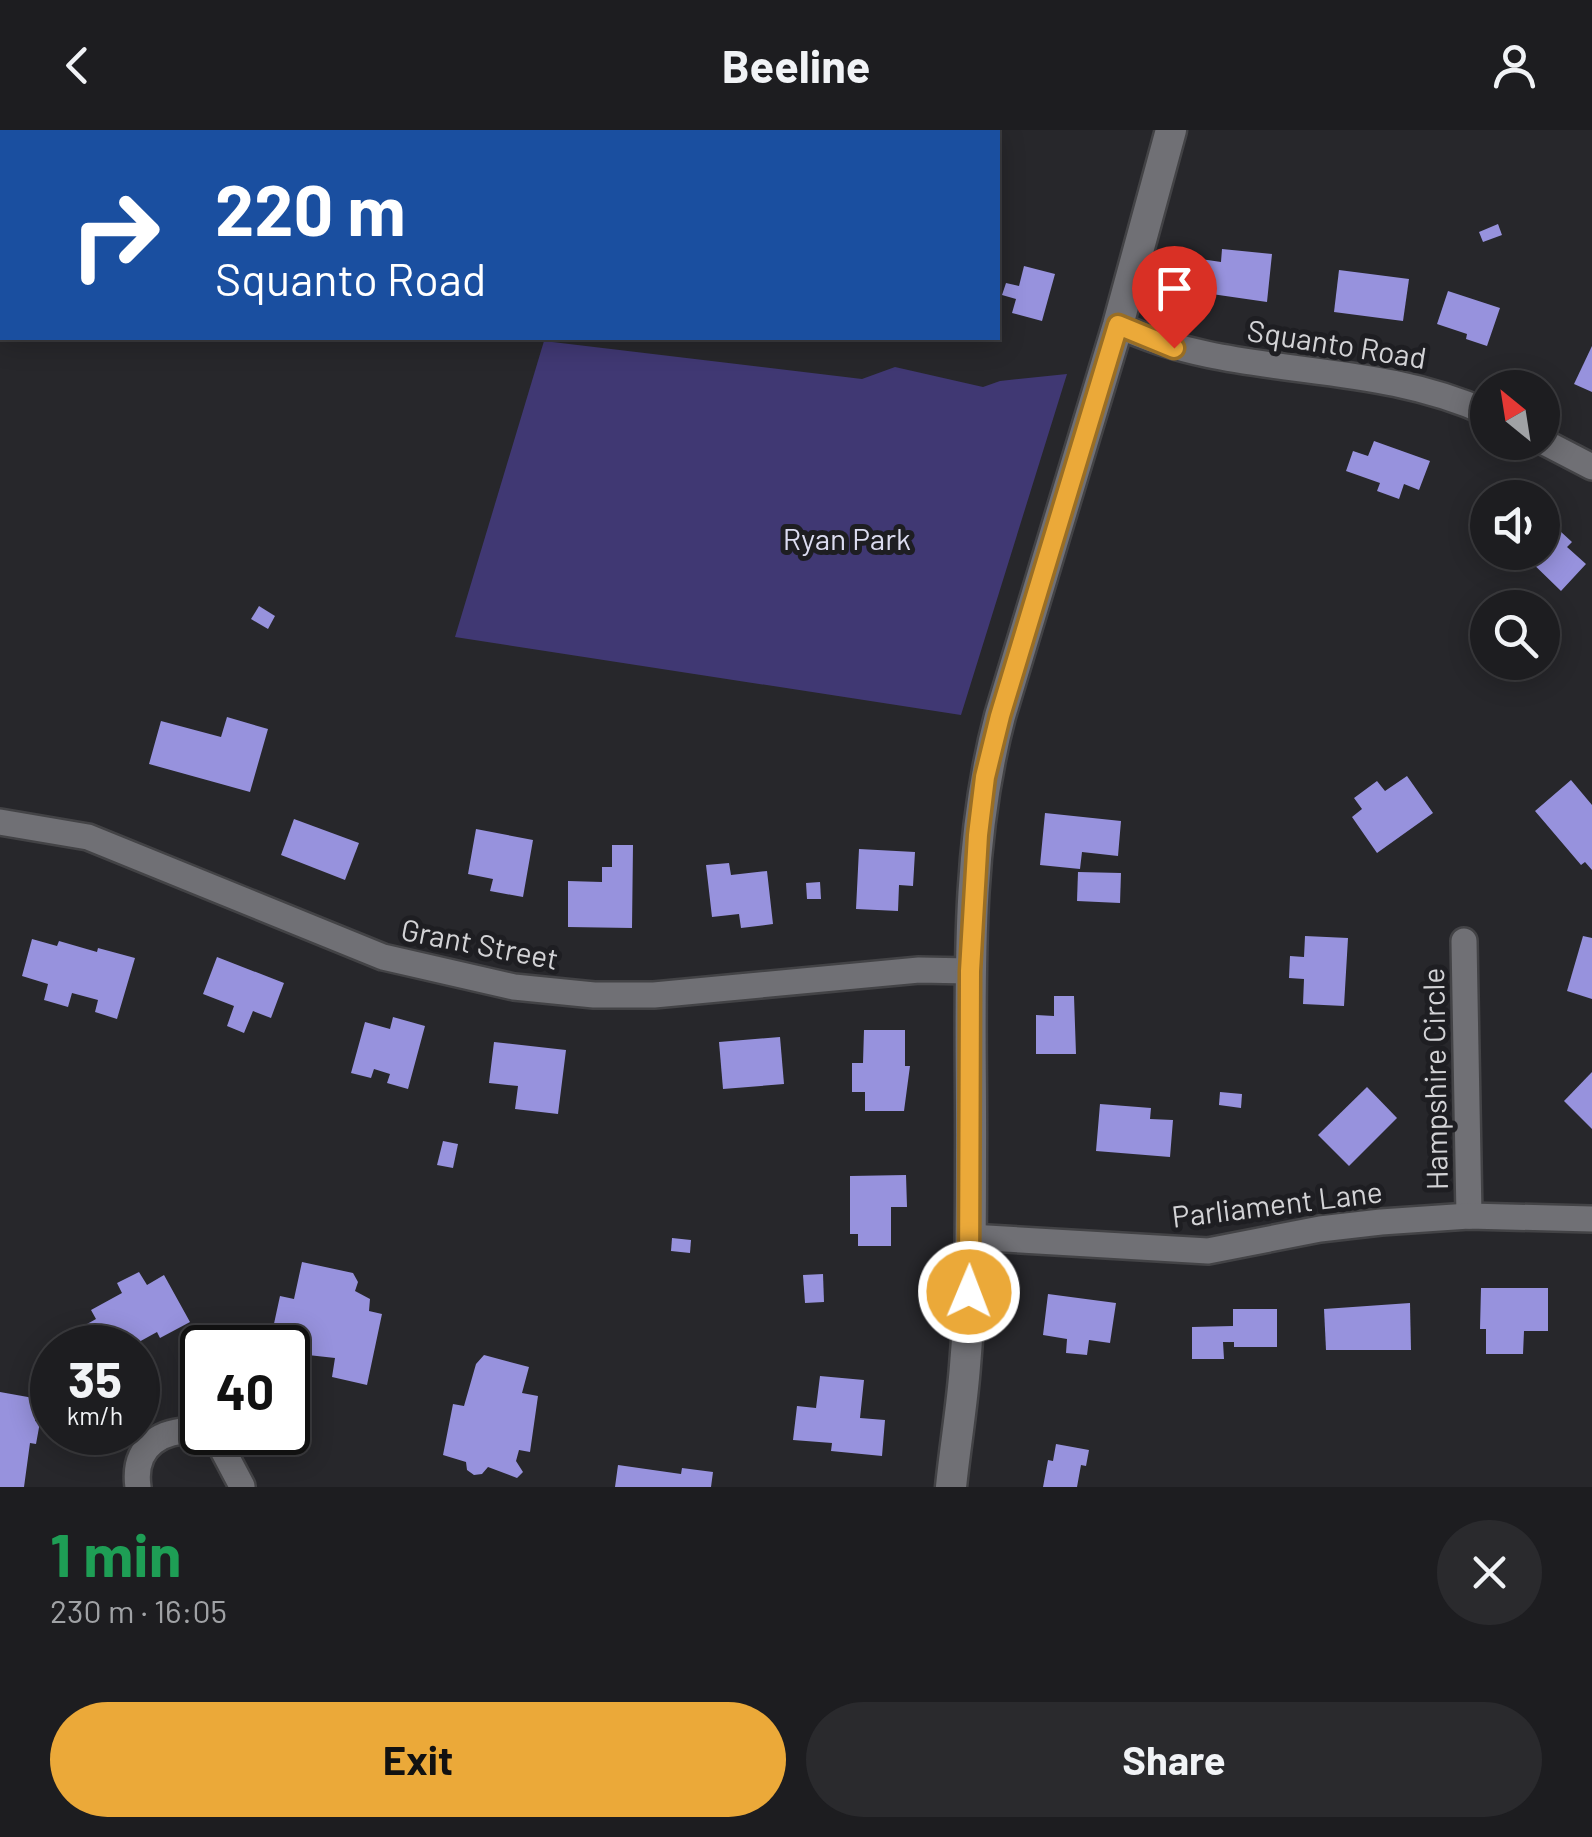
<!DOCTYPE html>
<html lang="en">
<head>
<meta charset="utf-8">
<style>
	body { margin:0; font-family:Barlow,sans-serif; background:#2a2a2d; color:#f1f3f6; height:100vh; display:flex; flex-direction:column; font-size:38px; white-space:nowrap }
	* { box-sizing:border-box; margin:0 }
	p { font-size:32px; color:#a0a2a5 }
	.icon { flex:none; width:55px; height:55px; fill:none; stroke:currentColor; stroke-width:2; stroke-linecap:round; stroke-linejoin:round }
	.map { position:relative; height:1357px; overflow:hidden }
	.details { display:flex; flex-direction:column; background:#1d1d20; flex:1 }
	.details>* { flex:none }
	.hud { position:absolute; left:0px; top:0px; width:1000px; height:210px; box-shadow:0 5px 25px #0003,0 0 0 2px #3b3b3e; background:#1a4fa0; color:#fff; overflow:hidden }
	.needle { width:65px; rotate:330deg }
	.fabs { position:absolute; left:1470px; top:240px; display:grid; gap:20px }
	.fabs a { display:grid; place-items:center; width:90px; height:90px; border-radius:50%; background:#1d1d20; box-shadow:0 5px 25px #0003,0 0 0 2px #3b3b3e; font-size:50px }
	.speed { position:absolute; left:30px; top:1195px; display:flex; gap:20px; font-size:50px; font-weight:700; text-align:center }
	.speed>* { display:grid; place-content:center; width:130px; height:130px; border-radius:50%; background:#1d1d20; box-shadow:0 5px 25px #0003,0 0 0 2px #3b3b3e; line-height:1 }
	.speed small { font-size:25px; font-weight:400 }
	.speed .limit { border:5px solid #111; border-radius:15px; background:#fff; color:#111 }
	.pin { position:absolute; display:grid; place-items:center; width:85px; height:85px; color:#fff; margin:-102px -42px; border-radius:50% 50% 50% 0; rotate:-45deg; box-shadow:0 0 10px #0007 }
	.pin .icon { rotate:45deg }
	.me { position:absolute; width:110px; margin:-55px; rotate:1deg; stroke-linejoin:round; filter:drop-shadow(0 0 8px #0008) }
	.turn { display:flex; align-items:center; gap:35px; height:210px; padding:0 50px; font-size:45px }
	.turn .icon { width:130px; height:130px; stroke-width:2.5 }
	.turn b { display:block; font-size:70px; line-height:85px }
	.round { display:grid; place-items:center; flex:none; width:105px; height:105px; border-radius:52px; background:#2a2a2d }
	.overview { display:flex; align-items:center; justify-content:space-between; height:170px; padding:0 50px }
	h1 { font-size:60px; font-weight:700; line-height:75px; color:#1e9e55 }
	.button { display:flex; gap:20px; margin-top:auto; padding:20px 50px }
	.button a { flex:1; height:115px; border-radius:60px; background:#eba939; color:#111; font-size:40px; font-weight:700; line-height:115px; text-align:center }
	.button a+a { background:#2a2a2d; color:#f1f3f6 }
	header { display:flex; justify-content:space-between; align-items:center; height:130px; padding:0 50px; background:#1d1d20; font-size:45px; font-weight:700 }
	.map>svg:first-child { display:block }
	.green { fill:#403873 }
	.building { fill:#9792dd }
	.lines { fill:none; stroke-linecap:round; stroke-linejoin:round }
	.street-casing { stroke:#434346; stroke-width:30 }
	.secondary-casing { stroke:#434346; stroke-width:35 }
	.street { stroke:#707075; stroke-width:25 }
	.secondary { stroke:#707075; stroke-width:30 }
	.route-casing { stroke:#996e25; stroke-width:25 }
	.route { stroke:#eba939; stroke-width:18 }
	.labels { text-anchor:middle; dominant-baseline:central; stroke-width:10; stroke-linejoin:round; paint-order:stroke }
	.street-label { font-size:30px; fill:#d3d3d6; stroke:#1e1e22 }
	.park-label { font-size:30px; fill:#dcdcf0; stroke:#1e1e22 }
</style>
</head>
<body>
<header><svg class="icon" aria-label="back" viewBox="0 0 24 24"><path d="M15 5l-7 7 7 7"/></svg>Beeline<svg class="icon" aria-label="person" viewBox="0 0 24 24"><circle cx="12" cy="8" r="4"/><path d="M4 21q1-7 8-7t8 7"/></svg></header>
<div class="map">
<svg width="1592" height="1357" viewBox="0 0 1592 1357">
	<rect width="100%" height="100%" fill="#27272b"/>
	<g class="green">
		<path d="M0,0H402L2,4Z"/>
		<path d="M544,211L862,249L895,237L983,257L1000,251L1067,244L961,585L455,507Z"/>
	</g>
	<g class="building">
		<path d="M1498,94L1502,105L1483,112L1479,102Z"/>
		<path d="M1222,119L1272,124L1267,172L1191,161L1194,128L1221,132Z"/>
		<path d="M1024,136L1055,144L1042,191L1012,183L1016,169L1002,165L1006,153L1019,156Z"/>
		<path d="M1339,140L1409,149L1403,191L1334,182Z"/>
		<path d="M1448,161L1500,178L1487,216L1466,209L1467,204L1437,194Z"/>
		<path d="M1592,216V262L1574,254Z"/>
		<path d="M1374,311L1430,331L1419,360L1404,354L1399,369L1377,361L1380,353L1346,341L1353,321L1368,326Z"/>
		<path d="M1547,389L1572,412L1567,417L1586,434L1561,461L1521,422H1542V394Z"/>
		<path d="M259,476L275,486L268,499L251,489Z"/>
		<path d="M227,587L268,599L250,662L149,634L161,591L221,607Z"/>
		<path d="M1407,646L1433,683L1377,723L1352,687L1362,679L1354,668L1377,651L1385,661Z"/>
		<path d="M1571,650L1592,675V740L1585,732L1581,735L1535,681Z"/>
		<path d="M1045,683L1121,691L1118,726L1082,722L1080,739L1040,735Z"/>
		<path d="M294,689L359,713L345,750L281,725Z"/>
		<path d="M476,699L533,710L523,767L490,761L493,749L468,744Z"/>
		<path d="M612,715H633L632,798L568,797V751L602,752V737H612Z"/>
		<path d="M859,719L915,722L913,756L899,755L898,781L856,779Z"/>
		<path d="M729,733L731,745L767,741L773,794L741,798L739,784L712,787L706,735Z"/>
		<path d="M1078,742L1121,743L1120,773L1077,771Z"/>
		<path d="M820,752L821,769H807L806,753Z"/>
		<path d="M1305,806L1348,808L1344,876L1303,874L1304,849L1289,848L1290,826L1304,827Z"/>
		<path d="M1583,806L1592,808V869L1567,861Z"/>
		<path d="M32,809L57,816L59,811L97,822L98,818L135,828L117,889L95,882L98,870L72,863L68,877L44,870L48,854L22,846Z"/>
		<path d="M217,827L284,853L271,888L253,881L244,903L227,896L234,876L203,864Z"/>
		<path d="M1054,866H1074L1076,924H1036V885L1054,886Z"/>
		<path d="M393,887L425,896L408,959L387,953L390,944L374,939L371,948L351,943L365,892L390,899Z"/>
		<path d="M864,900H905V936H910L904,981H865V962H852V933H863Z"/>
		<path d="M780,907L784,954L723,959L719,912Z"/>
		<path d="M494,912L566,920L558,984L515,979L518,956L489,953Z"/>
		<path d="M1592,942V999L1564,971Z"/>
		<path d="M1367,957L1397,988L1349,1036L1318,1005Z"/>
		<path d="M1220,962L1242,964L1241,978L1219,975Z"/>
		<path d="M1100,974L1151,978L1150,989L1173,990L1170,1027L1096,1021Z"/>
		<path d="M443,1011L458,1014L453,1038L437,1035Z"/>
		<path d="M906,1045L907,1077H891V1116H858V1104H850V1046Z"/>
		<path d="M672,1108L691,1110L690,1123L671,1121Z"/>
		<path d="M302,1132L353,1143L358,1152L355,1161L370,1169L369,1181L382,1184L367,1255L332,1247L335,1228L290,1223L292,1217L270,1212L280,1166L294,1169Z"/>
		<path d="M139,1142L147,1155L164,1145L190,1192L160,1208L157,1202L128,1218H79L71,1203L96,1189L91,1180L122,1163L117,1153Z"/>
		<path d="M823,1144L824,1172L805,1173L803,1145Z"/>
		<path d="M1481,1158H1548V1201H1524L1523,1224H1486V1199H1480Z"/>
		<path d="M1048,1164L1116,1173L1110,1213L1089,1210L1087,1225L1066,1223L1067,1209L1043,1205Z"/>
		<path d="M1410,1173L1411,1220H1326L1324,1179Z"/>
		<path d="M1233,1179H1277V1217H1234V1212H1223L1224,1229H1192V1197L1233,1196Z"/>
		<path d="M484,1225L529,1237L522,1263L538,1266L530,1322L519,1320L516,1331L523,1342L517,1348L488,1337L482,1344L474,1345L467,1340L466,1332L443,1325L453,1274L464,1276L476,1234Z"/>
		<path d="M820,1246L864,1250L860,1288L885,1290L882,1326L831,1321L832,1313L793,1310L797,1276L816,1278Z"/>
		<path d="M0,1262L39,1269L35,1291L40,1292L36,1314L30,1313L24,1357H0Z"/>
		<path d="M1056,1314L1089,1320L1086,1336L1081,1335L1077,1357H1043L1048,1330L1053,1331Z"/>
		<path d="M618,1335L681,1344L682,1338L713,1342L711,1357H615Z"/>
	</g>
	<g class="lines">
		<defs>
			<g id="street">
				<path d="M1118,195C1235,251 1365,227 1488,283"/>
				<path d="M1542,311L1592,337"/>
				<path d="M0,692L88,707L383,827L514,857L594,865H654L919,840L970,841"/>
				<path d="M1464,811L1469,1086"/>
				<path d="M970,1107L1208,1121L1320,1099L1381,1092L1469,1086L1592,1089"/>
				<path d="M205,1302L217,1309L242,1356"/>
				<path d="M138,1357C132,1314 164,1298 202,1301"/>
			</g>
			<path id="secondary" d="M951,1357C955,1317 962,1277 965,1236C971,1166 971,1095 971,1024C972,877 962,729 1000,586L1118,195L1171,0"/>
		</defs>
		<use href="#street" class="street-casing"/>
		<use href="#secondary" class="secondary-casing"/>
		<use href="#street" class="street"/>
		<use href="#secondary" class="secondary"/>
	</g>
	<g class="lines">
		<defs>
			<path id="route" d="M969,1162L970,841L978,705L985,647L1000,586L1118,195L1174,218"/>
		</defs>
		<use href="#route" class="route-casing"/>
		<use href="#route" class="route"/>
	</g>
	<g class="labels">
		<g class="street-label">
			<text transform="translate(1337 213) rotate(9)">Squanto Road</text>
			<text transform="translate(480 813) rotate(11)">Grant Street</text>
			<text transform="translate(1434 949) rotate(-91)">Hampshire Circle</text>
			<text transform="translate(1277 1073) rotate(-7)">Parliament Lane</text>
		</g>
		<g class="park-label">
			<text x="847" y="408">Ryan Park</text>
		</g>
	</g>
</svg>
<div class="fabs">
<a><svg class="needle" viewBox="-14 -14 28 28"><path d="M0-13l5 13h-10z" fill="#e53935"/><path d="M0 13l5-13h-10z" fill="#a0a2a5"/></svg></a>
<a><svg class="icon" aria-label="sound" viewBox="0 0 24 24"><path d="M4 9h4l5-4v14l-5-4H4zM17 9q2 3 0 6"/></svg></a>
<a><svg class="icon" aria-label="search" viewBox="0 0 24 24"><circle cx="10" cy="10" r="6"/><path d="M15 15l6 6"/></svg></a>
</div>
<div class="speed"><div>35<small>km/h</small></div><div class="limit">40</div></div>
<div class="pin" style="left:1174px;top:218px;background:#d93025"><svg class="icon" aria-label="arrive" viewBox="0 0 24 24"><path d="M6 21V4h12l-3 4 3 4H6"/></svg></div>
<svg class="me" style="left:969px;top:1162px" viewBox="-20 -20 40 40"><circle r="17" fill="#eba939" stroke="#fff" stroke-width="3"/><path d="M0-11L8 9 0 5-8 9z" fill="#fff"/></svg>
<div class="hud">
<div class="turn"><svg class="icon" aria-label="right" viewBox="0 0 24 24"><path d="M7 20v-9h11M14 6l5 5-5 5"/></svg><div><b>220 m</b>Squanto Road</div></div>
</div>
</div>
<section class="details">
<div class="overview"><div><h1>1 min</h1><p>230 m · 16:05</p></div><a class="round"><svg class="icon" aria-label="close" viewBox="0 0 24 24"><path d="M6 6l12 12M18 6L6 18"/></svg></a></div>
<div class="button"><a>Exit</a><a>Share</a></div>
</section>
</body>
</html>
